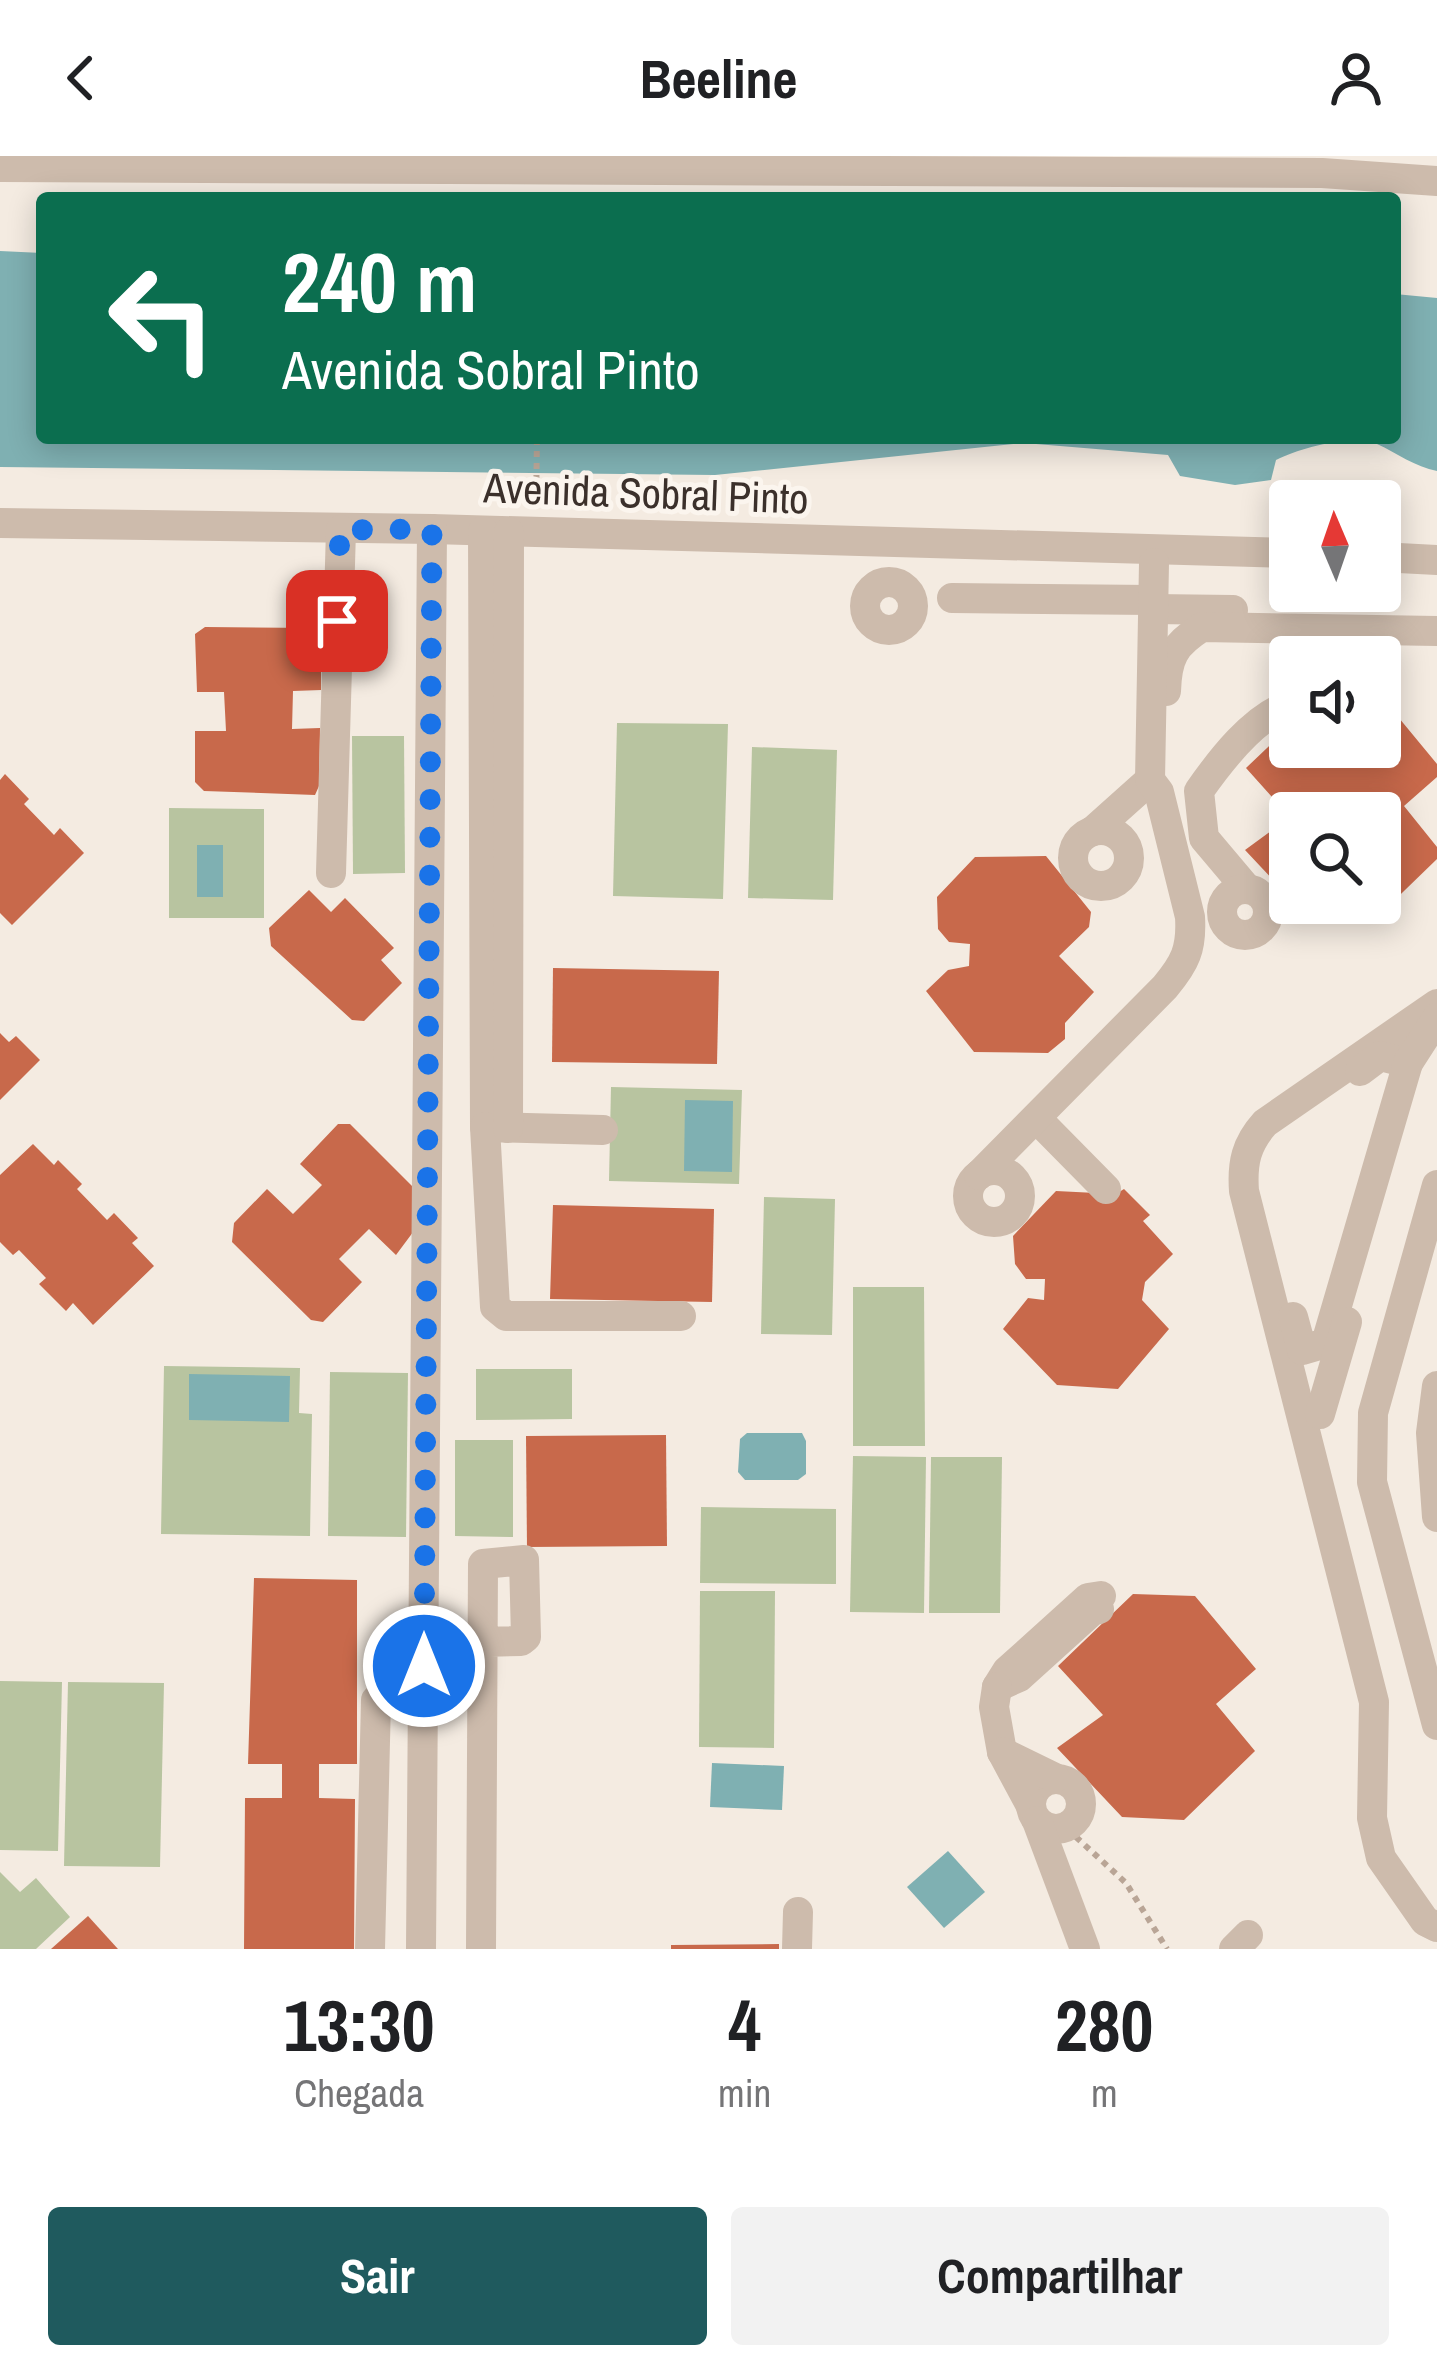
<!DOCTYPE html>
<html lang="pt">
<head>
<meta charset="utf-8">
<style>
	body { margin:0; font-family:"Archivo Narrow",sans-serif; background:#f2f2f2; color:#202124; height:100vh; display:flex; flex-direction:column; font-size:45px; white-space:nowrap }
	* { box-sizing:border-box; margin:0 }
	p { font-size:39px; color:#757577 }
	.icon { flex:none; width:66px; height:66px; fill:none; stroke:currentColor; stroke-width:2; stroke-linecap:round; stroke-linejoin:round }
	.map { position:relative; height:1793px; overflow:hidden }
	.details { display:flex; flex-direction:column; background:#fff; flex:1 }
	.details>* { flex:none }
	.banner { position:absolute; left:36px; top:36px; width:1365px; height:252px; border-radius:12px; box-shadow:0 6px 30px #0003; background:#0b6e4f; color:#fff; overflow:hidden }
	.needle { width:78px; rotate:358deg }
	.buttons { position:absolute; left:1269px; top:324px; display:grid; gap:24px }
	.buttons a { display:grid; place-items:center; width:132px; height:132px; border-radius:12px; background:#fff; box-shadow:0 6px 30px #0003; font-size:60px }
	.pin { position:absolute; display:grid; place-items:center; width:102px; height:102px; color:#fff; margin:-51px; border-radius:24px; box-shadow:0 6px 18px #0006 }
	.me { position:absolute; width:132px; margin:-66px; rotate:0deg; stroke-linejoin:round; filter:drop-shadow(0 0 9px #0008) }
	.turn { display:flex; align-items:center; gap:42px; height:252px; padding:0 48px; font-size:54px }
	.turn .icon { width:156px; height:156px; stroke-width:2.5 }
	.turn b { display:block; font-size:84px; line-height:102px }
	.eta { display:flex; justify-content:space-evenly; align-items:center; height:204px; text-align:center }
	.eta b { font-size:72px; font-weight:700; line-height:84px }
	.action { display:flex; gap:24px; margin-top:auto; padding:24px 48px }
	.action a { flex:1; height:138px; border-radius:12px; background:#1f5a5e; color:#fff; font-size:48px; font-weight:700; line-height:138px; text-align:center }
	.action a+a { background:#f2f2f2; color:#202124 }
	header { display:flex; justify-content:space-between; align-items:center; height:156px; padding:0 48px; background:#fff; font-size:54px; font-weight:700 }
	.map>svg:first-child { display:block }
	.green { fill:#b8c4a0 }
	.water { fill:#7fb0b2 }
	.building { fill:#c8694b }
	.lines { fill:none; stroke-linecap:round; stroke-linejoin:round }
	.path { stroke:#b9a596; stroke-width:6; stroke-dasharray:6 6; stroke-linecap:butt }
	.minor { stroke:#cdbbac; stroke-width:30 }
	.route { stroke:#1a73e8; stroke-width:21; stroke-dasharray:0 37.8 }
	.labels { text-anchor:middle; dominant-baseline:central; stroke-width:10; stroke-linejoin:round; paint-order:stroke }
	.street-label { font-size:42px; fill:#3b302b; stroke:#fbf5ee }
</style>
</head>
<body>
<header><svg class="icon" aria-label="back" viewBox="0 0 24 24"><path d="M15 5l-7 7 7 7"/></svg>Beeline<svg class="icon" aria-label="person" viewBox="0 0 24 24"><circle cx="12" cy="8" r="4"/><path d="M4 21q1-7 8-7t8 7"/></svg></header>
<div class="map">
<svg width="1437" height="1793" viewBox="0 0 1437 1793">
	<rect width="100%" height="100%" fill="#f4ebe1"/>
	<g class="green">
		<path d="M617,567L728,568L723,743L613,740Z"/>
		<path d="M352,580H404L405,717L353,718Z"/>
		<path d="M752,591L837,594L833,744L748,742Z"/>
		<path d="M169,652L264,653V762H169Z"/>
		<path d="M611,931L742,934L739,1028L609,1025Z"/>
		<path d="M764,1041L835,1043L832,1179L761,1178Z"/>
		<path d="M853,1131H924L925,1290H853Z"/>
		<path d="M164,1210L300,1212L299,1257L312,1258L310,1380L161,1378Z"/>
		<path d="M476,1213H572V1263L476,1264Z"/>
		<path d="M330,1216L408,1217L406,1381L328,1380Z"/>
		<path d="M455,1284H513V1381L455,1380Z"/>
		<path d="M853,1300L926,1301L924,1457L850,1456Z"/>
		<path d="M931,1301H1002L1000,1457H929Z"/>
		<path d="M701,1351L836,1353V1428L700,1427Z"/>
		<path d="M700,1435H775L774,1592L699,1591Z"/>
		<path d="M0,1525L62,1526L58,1695L0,1694Z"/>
		<path d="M68,1526L164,1527L160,1711L64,1710Z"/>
		<path d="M0,1716L20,1736L36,1722L70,1761L36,1793H0Z"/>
	</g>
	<g class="water">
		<path d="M0,95L42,97V282H1395V138L1437,142V315C1415,311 1397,297 1377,288C1350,278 1301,292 1276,304L1271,324L1235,329L1180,320L1168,299L1024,287L715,319L0,311Z"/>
		<rect x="197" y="689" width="26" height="52"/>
		<path d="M685,944L733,945L732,1016L684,1015Z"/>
		<path d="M189,1218L290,1220L289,1266L189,1264Z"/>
		<path d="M747,1277H802L806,1285V1318L798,1324H745L738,1316L740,1283Z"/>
		<path d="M712,1607L784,1610L782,1654L710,1651Z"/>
		<path d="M948,1695L985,1736L944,1772L907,1731Z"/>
	</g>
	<g class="building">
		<path d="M205,471L313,472L321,480V534L293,535L292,573L320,572L319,630L315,639L204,635L195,626V575H226L224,536H197L195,478Z"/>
		<path d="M1380,539L1437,608V621L1404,650L1437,691V703L1371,767L1310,763L1295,747H1380V657H1290V742L1245,694L1290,661L1246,612L1290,570V591H1380Z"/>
		<path d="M5,618L29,643L24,648L54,679L60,672L84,697L12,769L0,757V624Z"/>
		<path d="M1046,700L1091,756L1089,771L1059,800L1094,836L1065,867V883L1048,897L974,896L926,835L948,814L969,810L970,788L949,786L938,773L937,741L975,701Z"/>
		<path d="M309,734L331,756L345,742L394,792L381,804L402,827L364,865L352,864L271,790L269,772Z"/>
		<path d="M553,812L719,815L717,908L552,906Z"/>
		<path d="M0,877L9,886L16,880L40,904L0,944Z"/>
		<path d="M338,968H350L425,1043V1060L396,1099L369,1073L339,1103L362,1126L323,1166L311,1164L232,1086L234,1067L267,1033L293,1058L322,1029L300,1008Z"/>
		<path d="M33,988L54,1009L58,1004L82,1028L77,1033L107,1064L114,1057L138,1082L132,1087L154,1110L93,1169L73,1147L66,1155L39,1128L46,1122L19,1094L13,1099L0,1086V1019Z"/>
		<path d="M1124,1033L1150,1059L1143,1065L1173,1098L1145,1126L1142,1144L1169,1173L1118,1233L1057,1229L1003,1173L1028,1142L1044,1144L1045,1123H1026L1015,1108L1013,1080L1056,1035L1116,1038Z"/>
		<path d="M553,1049L714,1053L712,1146L550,1143Z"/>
		<path d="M666,1279L667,1390L527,1391L526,1280Z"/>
		<path d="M254,1422L357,1424V1608H319V1642L355,1643L354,1793H244L245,1642H282V1608H248Z"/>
		<path d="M1133,1438L1195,1440L1256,1513L1216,1548L1255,1595L1184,1664L1122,1661L1057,1592L1103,1559L1058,1510Z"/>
		<path d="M88,1760L118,1793H51Z"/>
		<path d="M779,1788V1793H671V1789Z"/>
	</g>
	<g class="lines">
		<g class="path">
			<path d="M536,349L537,282"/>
			<path d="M1076,1681L1126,1727L1167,1793"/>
		</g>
		<g class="minor">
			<path d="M0,11L1322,17L1437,25"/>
			<path d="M0,367L432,373L1290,397"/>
			<path d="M483,375L485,971L603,974"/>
			<path d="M1380,401L1437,404"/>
			<circle cx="889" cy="450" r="24"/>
			<path d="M952,442L1153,444"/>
			<path d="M1153,453L1233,454"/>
			<path d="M1166,535C1167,501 1174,489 1202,471L1437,475"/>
			<circle cx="1101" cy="702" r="28"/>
			<path d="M1093,675L1150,624"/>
			<path d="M331,717L341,374"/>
			<path d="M1247,733L1204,682L1199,635C1220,605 1254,560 1290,549"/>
			<circle cx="1245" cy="756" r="23"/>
			<path d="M1437,848L1265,967C1246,988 1242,1007 1244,1035L1374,1546L1372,1662L1381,1702L1425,1765L1437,1771"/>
			<path d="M1360,915L1380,900L1408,907"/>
			<path d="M1036,962L1106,1033"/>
			<path d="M485,971L495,1151L506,1160H681"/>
			<path d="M508,972L509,376"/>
			<circle cx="994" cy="1040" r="26"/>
			<path d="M979,1019L1165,831C1185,807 1192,793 1190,761L1159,636L1150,624L1154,407"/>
			<path d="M1437,1029L1373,1257L1372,1326L1437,1569"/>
			<path d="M1293,1161L1302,1194L1326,1187L1408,907L1437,862"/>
			<path d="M1437,1230L1431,1277L1437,1361"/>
			<path d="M1320,1258L1347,1166"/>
			<path d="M1099,1453L1092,1455L1019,1521L997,1531L1007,1515L1088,1442L1101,1440"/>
			<path d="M481,1486L521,1485L526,1481L524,1404L483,1408L481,1793"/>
			<path d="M997,1531L994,1551L1002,1596"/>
			<circle cx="1056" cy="1648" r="25"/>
			<path d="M1031,1650L1002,1596L1055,1622"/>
			<path d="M1037,1665L1085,1793"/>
			<path d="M370,1793L376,1544"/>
			<path d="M421,1793L432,373"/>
			<path d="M797,1793L798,1756"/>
			<path d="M1234,1793L1248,1779"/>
		</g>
	</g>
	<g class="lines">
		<path class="route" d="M337,465L340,374L432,373L424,1510"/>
	</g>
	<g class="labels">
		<g class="street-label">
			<text transform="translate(646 337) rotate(2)">Avenida Sobral Pinto</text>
		</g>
	</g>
</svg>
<div class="buttons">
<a><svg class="needle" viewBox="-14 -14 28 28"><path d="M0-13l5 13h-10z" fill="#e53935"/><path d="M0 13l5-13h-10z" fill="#757577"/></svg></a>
<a><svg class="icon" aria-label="sound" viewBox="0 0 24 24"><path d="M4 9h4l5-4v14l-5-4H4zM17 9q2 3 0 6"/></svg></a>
<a><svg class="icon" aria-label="search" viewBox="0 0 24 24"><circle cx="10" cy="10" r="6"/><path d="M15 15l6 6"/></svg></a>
</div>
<div class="pin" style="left:337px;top:465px;background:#d93025"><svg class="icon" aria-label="arrive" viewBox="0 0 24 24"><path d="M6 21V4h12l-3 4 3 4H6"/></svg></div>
<svg class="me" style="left:424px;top:1510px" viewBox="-20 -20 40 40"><circle r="17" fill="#1a73e8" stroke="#fff" stroke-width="3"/><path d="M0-11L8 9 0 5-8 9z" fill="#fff"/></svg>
<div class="banner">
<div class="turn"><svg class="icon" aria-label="left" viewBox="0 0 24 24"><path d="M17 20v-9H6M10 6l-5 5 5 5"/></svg><div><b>240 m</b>Avenida Sobral Pinto</div></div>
</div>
</div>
<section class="details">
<div class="eta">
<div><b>13:30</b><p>Chegada</p></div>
<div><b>4</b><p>min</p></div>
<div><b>280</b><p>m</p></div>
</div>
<div class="action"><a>Sair</a><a>Compartilhar</a></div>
</section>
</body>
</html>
